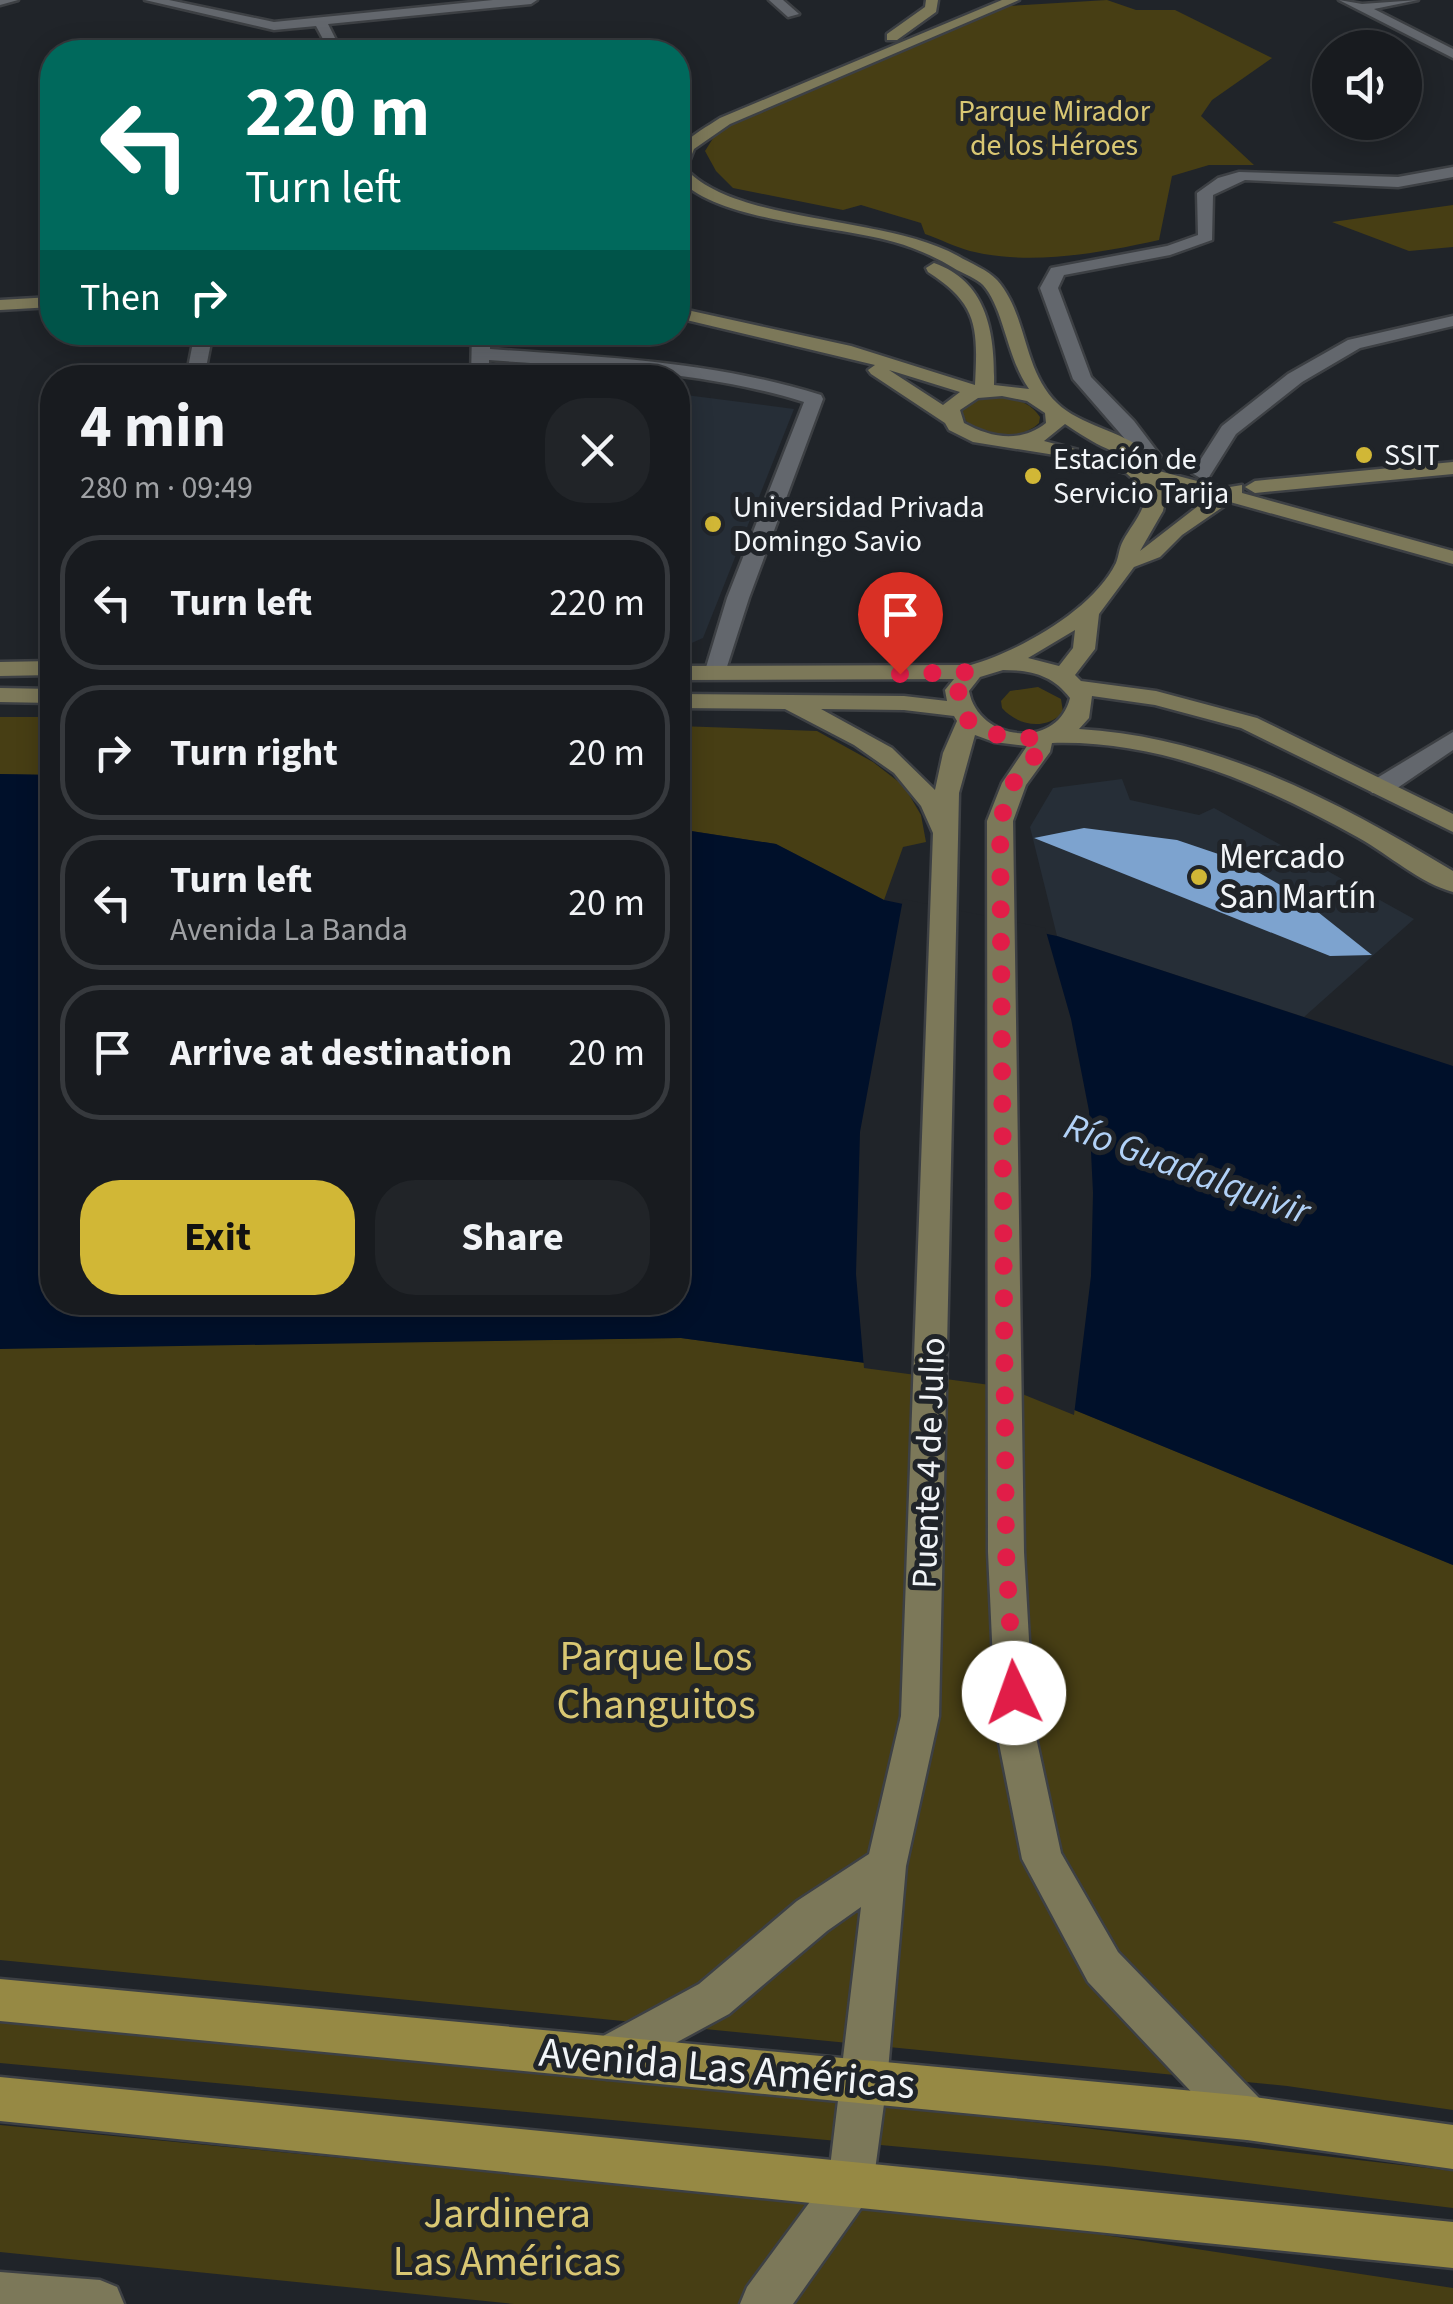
<!DOCTYPE html>
<html lang="en">
<head>
<meta charset="utf-8">
<style>
	body { margin:0; font-family:"Source Sans 3",sans-serif; background:#212428; color:#f1f3f6; height:100vh; display:flex; flex-direction:column; font-size:38px; white-space:nowrap }
	* { box-sizing:border-box; margin:0 }
	p { font-size:32px; color:#9fa1a4 }
	.icon { flex:none; width:55px; height:55px; fill:none; stroke:currentColor; stroke-width:2; stroke-linecap:round; stroke-linejoin:round }
	.map { position:relative; flex:1; overflow:hidden }
	.drawer { position:absolute; left:40px; top:365px; width:650px; height:950px; display:flex; flex-direction:column; background:#181b1f; border-radius:40px; box-shadow:0 5px 25px #0003,0 0 0 2px #36393d }
	.drawer>* { flex:none }
	.top-card { position:absolute; left:40px; top:40px; width:650px; height:305px; border-radius:40px; box-shadow:0 5px 25px #0003,0 0 0 2px #36393d; background:#00695c; color:#fff; overflow:hidden }
	.fabs { position:absolute; left:1312px; top:30px; display:grid; gap:20px }
	.fabs a { display:grid; place-items:center; width:110px; height:110px; border-radius:50%; background:#181b1f; box-shadow:0 5px 25px #0003,0 0 0 2px #36393d; font-size:50px }
	.pin { position:absolute; display:grid; place-items:center; width:85px; height:85px; color:#fff; margin:-102px -42px; border-radius:50% 50% 50% 0; rotate:-45deg; box-shadow:0 0 10px #0007 }
	.pin .icon { rotate:45deg }
	.me { position:absolute; width:110px; margin:-55px; rotate:357deg; stroke-linejoin:round; filter:drop-shadow(0 0 8px #0008) }
	.turn { display:flex; align-items:center; gap:35px; height:210px; padding:0 40px; font-size:45px }
	.turn .icon { width:130px; height:130px; stroke-width:2.5 }
	.turn b { display:block; font-size:70px; line-height:85px }
	.then { display:flex; align-items:center; height:95px; padding:0 40px; background:#0003; gap:20px; font-size:38px }
	.round { display:grid; place-items:center; flex:none; width:105px; height:105px; border-radius:40px; background:#212428 }
	.headline { display:flex; align-items:center; justify-content:space-between; height:170px; padding:0 40px }
	h1 { font-size:60px; font-weight:700; line-height:75px }
	.button { display:flex; gap:20px; margin-top:auto; padding:20px 40px }
	.button a { flex:1; height:115px; border-radius:40px; background:#d1b736; color:#111; font-size:40px; font-weight:700; line-height:115px; text-align:center }
	.button a+a { background:#212428; color:#f1f3f6 }
	ul { padding:0; list-style:none }
	li { display:flex; align-items:center; gap:30px; height:135px; margin:0 20px 15px; padding:0 20px; border:5px solid #36393d; border-radius:40px }
	li div { flex:1 }
	li b { display:block; font-size:38px }
	li em { font-style:normal }
	.map>svg:first-child { display:block }
	.built { fill:#262e37 }
	.green { fill:#473e14 }
	.water { fill:#00102a }
	.pier { fill:#202429 }
	.building { fill:#7da3cf }
	.lines { fill:none; stroke-linecap:round; stroke-linejoin:round }
	.street-casing { stroke:#3d4044; stroke-width:5 }
	.secondary-casing { stroke:#3d4044; stroke-width:5 }
	.primary-casing { stroke:#3d4044; stroke-width:5 }
	.street { fill:#63676d; fill-rule:evenodd }
	.secondary { fill:#7c7859; fill-rule:evenodd }
	.primary { fill:#968944; fill-rule:evenodd }
	.route { stroke:#e11d48; stroke-width:18; stroke-dasharray:0 32.4 }
	.poi-dot { fill:#d1b736; stroke:#202429; stroke-width:4 }
	.labels { text-anchor:middle; dominant-baseline:central; stroke-width:10; stroke-linejoin:round; paint-order:stroke }
	.far-park-label { font-size:30px; fill:#d9c773; stroke:#202429 }
	.far-poi-label { font-size:30px; fill:#f2f5f8; stroke:#202429; text-anchor:start }
	.poi-label { font-size:35px; fill:#f2f5f8; stroke:#202429; text-anchor:start }
	.street-label { font-size:35px; fill:#f2f5f8; stroke:#202429 }
	.water-label { font-size:38px; font-style:italic; fill:#b1d1f7; stroke:#202429 }
	.near-park-label { font-size:42px; fill:#d9c773; stroke:#202429 }
	.near-street-label { font-size:42px; fill:#f2f5f8; stroke:#202429 }
</style>
</head>
<body>
<div class="map">
<svg width="1453" height="2304" viewBox="0 0 1453 2304">
	<rect width="100%" height="100%" fill="#202429"/>
	<g class="built">
		<path d="M678,394L794,409L703,638L678,649Z"/>
		<path d="M1122,779L1130,800L1199,815L1214,808L1414,919L1304,1017L1057,936L1030,827L1053,788Z"/>
	</g>
	<g class="green">
		<path d="M1107,0L1136,10H1175L1272,58L1212,100L1201,116L1254,165H1209L1172,176L1159,240C1100,253 1030,266 970,251C955,247 940,239 925,234L921,223L861,205L843,210L733,188L716,171L705,151L717,132L758,111L1008,6Z"/>
		<path d="M1453,205V247L1409,251L1332,222Z"/>
		<path d="M982,398C1004,396 1027,397 1040,417L1039,423C1020,442 970,442 962,412L965,406Z"/>
		<path d="M1038,687L1061,699L1063,712C1046,731 1018,726 1002,708L1001,701L1010,691Z"/>
		<path d="M0,717H52V775L0,774Z"/>
		<path d="M678,726L817,731L873,762L904,786L921,815L926,842L903,847L884,900L776,844L678,829Z"/>
		<path d="M681,1338L1006,1382L1453,1565V2110L1287,2086L0,1960V1347Z"/>
		<path d="M0,2021L758,2090L1453,2171V2208L1106,2166L0,2063Z"/>
		<path d="M0,2125L1045,2226L1453,2288V2304H514L0,2252Z"/>
	</g>
	<path class="water" d="M0,774L52,775V1302H678V829L776,844L884,900L1057,936L1453,1066V1565L1006,1382L681,1338L0,1349Z"/>
	<path class="pier" d="M903,899L1045,928L1071,1019L1089,1111L1093,1193L1091,1276L1074,1415L1005,1387L864,1368L856,1274L860,1132Z"/>
	<path class="building" d="M1084,828L1177,840L1239,861L1294,893L1372,955L1330,956L1034,838Z"/>
	<g class="lines">
		<defs>
			<g id="street">
				<path d="M0,0H18L0,5Z"/>
				<path d="M145,0H169L274,22L493,0H537L531,4L328,24L342,52H330L316,26L274,30Z"/>
				<path d="M769,0H783L799,14L788,17Z"/>
				<path d="M1339,0L1362,4L1418,0L1374,9L1453,49V58Z"/>
				<path d="M1453,167V177L1398,187L1245,180L1213,195L1212,240L1170,255L1064,275L1058,288L1091,377L1134,421L1162,458L1159,462H1145L1073,379L1040,288L1051,268L1167,246L1198,235L1197,193L1218,178L1239,172L1398,177Z"/>
				<path d="M1453,316V326L1360,348L1302,382L1236,434L1209,477L1202,479L1192,473L1222,426L1288,374L1348,340Z"/>
				<path d="M195,332H213L204,378H186Z"/>
				<path d="M472,332H490V349C602,357 712,361 821,395L823,399L749,598L723,679H707L704,674L727,598L804,402C701,370 595,368 489,360V378H471Z"/>
				<path d="M1453,732V750L1390,793H1372L1369,787L1372,781Z"/>
			</g>
			<g id="secondary">
				<path d="M926,0H938L936,12L897,40H887V34L925,7Z"/>
				<path d="M1002,0H1019L730,124L694,149L686,169C736,224 885,215 958,256C970,263 988,270 997,280C1028,315 1022,369 1057,403C1079,425 1124,432 1143,450L1140,454C1115,459 1085,437 1065,424L1044,441L1224,488L1242,485V493L1453,551V564L1230,502L1182,535L1160,557L1134,567L1099,614L1095,649L1075,675L1081,681L1156,691L1257,718L1453,814V832L1241,728L1155,705L1092,696L1089,718L1079,729C1217,737 1337,801 1453,871V892C1420,883 1389,855 1359,838C1264,785 1163,740 1052,743L1050,752L1026,785L1013,821L1024,1552L1034,1728L1061,1853L1118,1952L1263,2102L1269,2118L1263,2134L1247,2140L1231,2134L1088,1982L1022,1859L996,1728L988,1552L987,821L1002,783L1027,746L994,742L975,735L959,793L939,1716L906,1866L887,2082L873,2185L866,2201L793,2304H740L747,2287L829,2176L861,1907L827,1931L729,2014L622,2072L607,2079L592,2072L585,2057L592,2042L699,1984L797,1901L869,1854L901,1716L933,833L921,806L894,773L854,745L785,709L678,708V694L904,696L947,701L945,690L954,679L678,680V666L971,665C1019,651 1093,610 1116,563C1119,556 1119,548 1123,541C1132,524 1144,513 1147,492L1126,473L1080,459L973,442L949,430L945,423L871,374L868,370L875,365L678,318V308L851,346L975,385C978,327 978,304 928,272L926,268L934,263C988,282 995,334 994,385L1029,389C1007,359 1004,308 983,285C977,279 965,274 957,270C938,258 916,248 894,242C836,225 717,222 678,178C678,139 690,138 720,118ZM889,370L960,392L943,405ZM1002,396L1027,401L1045,413L1046,423C1021,443 991,438 964,423L960,410L978,398ZM1159,482L1211,496L1140,551L1163,511L1167,491ZM1075,630L1073,648L1059,666L1028,658ZM1003,670C1031,670 1053,675 1070,698C1057,751 978,741 969,691L980,677ZM821,709L904,710L954,716L957,721L943,753L935,790L892,748Z"/>
				<path d="M52,297V307L0,310V300Z"/>
				<path d="M1453,462V474L1255,493L1245,487L1255,481Z"/>
				<path d="M52,661V675L0,676V662Z"/>
				<path d="M0,688L52,689V703L0,702Z"/>
				<path d="M0,2272L100,2280L117,2287L124,2304H0Z"/>
			</g>
			<g id="primary">
				<path d="M0,1979L1247,2096L1453,2125V2169L1247,2140L0,2021Z"/>
				<path d="M0,2077L1453,2222V2268L0,2121Z"/>
			</g>
		</defs>
		<use href="#street" class="street-casing"/>
		<use href="#secondary" class="secondary-casing"/>
		<use href="#primary" class="primary-casing"/>
		<use href="#street" class="street"/>
		<use href="#secondary" class="secondary"/>
		<use href="#primary" class="primary"/>
	</g>
	<g class="lines">
		<path class="route" d="M900,674L972,672L962,680L956,700C968,737 1008,738 1041,738L1038,752L1014,782L1000,821L1006,1552L1014,1693"/>
	</g>
	<g class="poi-dot">
		<circle cx="1364" cy="455" r="10"/>
		<circle cx="1033" cy="476" r="10"/>
		<circle cx="713" cy="524" r="10"/>
		<circle cx="1199" cy="877" r="10"/>
	</g>
	<g class="labels">
		<g class="far-park-label">
			<text x="1054" y="111">Parque Mirador<tspan x="1054" dy="34">de los Héroes</tspan></text>
		</g>
		<g class="far-poi-label">
			<text x="1384" y="455">SSIT</text>
			<text x="1053" y="459">Estación de<tspan x="1053" dy="34">Servicio Tarija</tspan></text>
			<text x="733" y="507">Universidad Privada<tspan x="733" dy="34">Domingo Savio</tspan></text>
		</g>
		<g class="poi-label">
			<text x="1219" y="857">Mercado<tspan x="1219" dy="40">San Martín</tspan></text>
		</g>
		<g class="street-label">
			<text transform="translate(929 1463) rotate(-88)">Puente 4 de Julio</text>
		</g>
		<g class="water-label">
			<text transform="translate(1187 1169) rotate(20)">Río Guadalquivir</text>
		</g>
		<g class="near-park-label">
			<text x="656" y="1657">Parque Los<tspan x="656" dy="48">Changuitos</tspan></text>
			<text x="507" y="2214">Jardinera<tspan x="507" dy="48">Las Américas</tspan></text>
		</g>
		<g class="near-street-label">
			<text transform="translate(727 2069) rotate(5)">Avenida Las Américas</text>
		</g>
	</g>
</svg>
<div class="fabs">
<a><svg class="icon" aria-label="sound" viewBox="0 0 24 24"><path d="M4 9h4l5-4v14l-5-4H4zM17 9q2 3 0 6"/></svg></a>
</div>
<div class="pin" style="left:900px;top:674px;background:#d93025"><svg class="icon" aria-label="arrive" viewBox="0 0 24 24"><path d="M6 21V4h12l-3 4 3 4H6"/></svg></div>
<svg class="me" style="left:1014px;top:1693px" viewBox="-20 -20 40 40"><circle r="19" fill="#fff"/><path d="M0-13L10 11 0 6-10 11z" fill="#e11d48"/></svg>
<div class="top-card">
<div class="turn"><svg class="icon" aria-label="left" viewBox="0 0 24 24"><path d="M17 20v-9H6M10 6l-5 5 5 5"/></svg><div><b>220 m</b>Turn left</div></div>
<div class="then">Then<svg class="icon" aria-label="right" viewBox="0 0 24 24"><path d="M7 20v-9h11M14 6l5 5-5 5"/></svg></div>
</div>
<section class="drawer">
<div class="headline"><div><h1>4 min</h1><p>280 m · 09:49</p></div><a class="round"><svg class="icon" aria-label="close" viewBox="0 0 24 24"><path d="M6 6l12 12M18 6L6 18"/></svg></a></div>
<ul>
<li><svg class="icon" aria-label="left" viewBox="0 0 24 24"><path d="M17 20v-9H6M10 6l-5 5 5 5"/></svg><div><b>Turn left</b></div><em>220 m</em></li>
<li><svg class="icon" aria-label="right" viewBox="0 0 24 24"><path d="M7 20v-9h11M14 6l5 5-5 5"/></svg><div><b>Turn right</b></div><em>20 m</em></li>
<li><svg class="icon" aria-label="left" viewBox="0 0 24 24"><path d="M17 20v-9H6M10 6l-5 5 5 5"/></svg><div><b>Turn left</b><p>Avenida La Banda</p></div><em>20 m</em></li>
<li><svg class="icon" aria-label="arrive" viewBox="0 0 24 24"><path d="M6 21V4h12l-3 4 3 4H6"/></svg><div><b>Arrive at destination</b></div><em>20 m</em></li>
</ul>
<div class="button"><a>Exit</a><a>Share</a></div>
</section>
</div>
</body>
</html>
